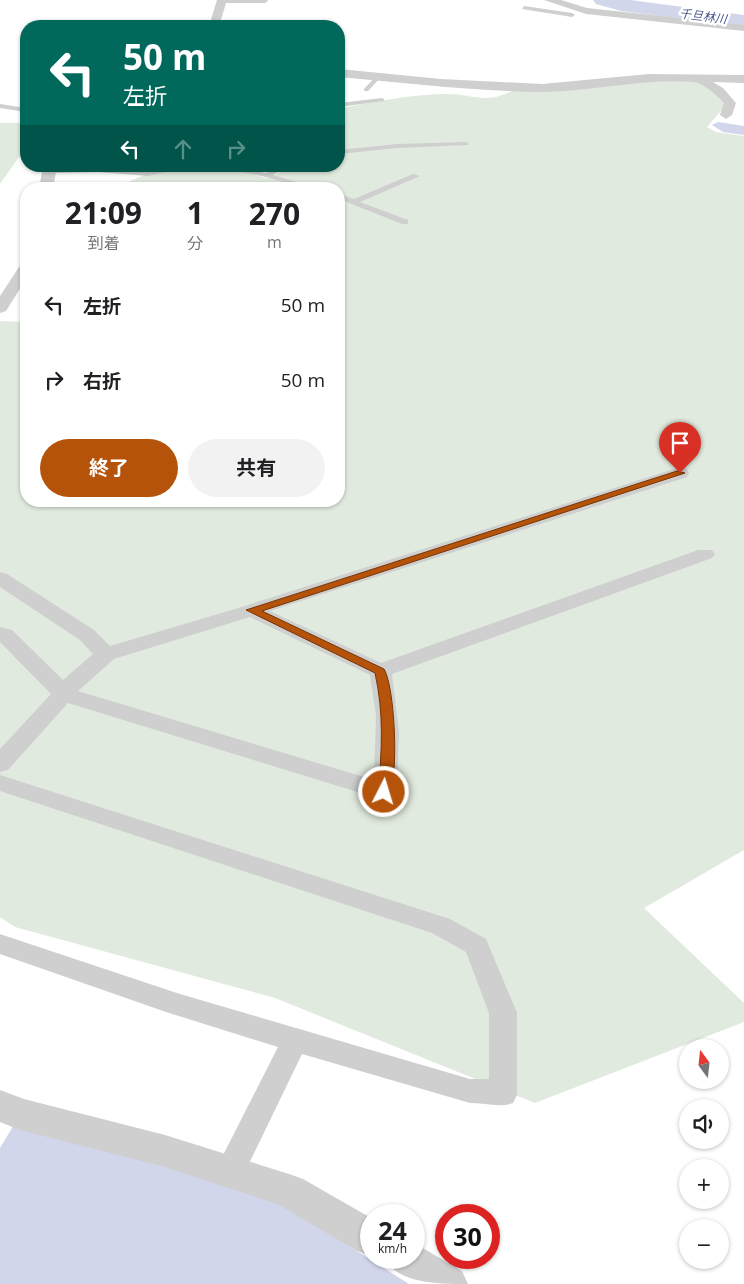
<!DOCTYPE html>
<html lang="ja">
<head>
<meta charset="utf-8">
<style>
	body { margin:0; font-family:"Open Sans","Noto Sans JP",sans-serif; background:#f2f2f2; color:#202124; height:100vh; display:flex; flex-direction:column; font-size:19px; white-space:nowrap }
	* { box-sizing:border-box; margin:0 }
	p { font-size:16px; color:#757577 }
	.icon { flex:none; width:28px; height:28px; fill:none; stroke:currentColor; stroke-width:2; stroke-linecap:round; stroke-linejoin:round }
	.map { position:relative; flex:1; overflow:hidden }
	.details { position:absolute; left:20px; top:182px; width:325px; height:325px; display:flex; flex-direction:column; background:#fff; border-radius:20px; box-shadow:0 1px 4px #0004 }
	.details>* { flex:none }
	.top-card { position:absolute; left:20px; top:20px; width:325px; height:152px; border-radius:20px; box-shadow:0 1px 4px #0004; background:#00695c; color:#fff; overflow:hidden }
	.needle { width:32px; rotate:345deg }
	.fabs { position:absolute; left:679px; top:1039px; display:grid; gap:10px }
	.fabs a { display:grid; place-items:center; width:50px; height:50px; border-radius:50%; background:#fff; box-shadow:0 1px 4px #0004; font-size:25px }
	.speed { position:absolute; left:360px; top:1204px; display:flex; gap:10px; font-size:25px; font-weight:700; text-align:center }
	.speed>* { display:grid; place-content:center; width:65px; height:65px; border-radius:50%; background:#fff; box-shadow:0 1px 4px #0004; line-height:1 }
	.speed small { font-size:12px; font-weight:400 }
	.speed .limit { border:8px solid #d22; background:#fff; color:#111 }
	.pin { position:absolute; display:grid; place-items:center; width:42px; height:42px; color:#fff; margin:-51px -21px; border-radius:50% 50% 50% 0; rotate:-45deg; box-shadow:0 0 5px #0007 }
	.pin .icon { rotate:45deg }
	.me { position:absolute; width:55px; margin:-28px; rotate:5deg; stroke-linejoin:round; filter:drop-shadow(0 0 4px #0008) }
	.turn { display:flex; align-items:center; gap:18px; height:105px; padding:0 20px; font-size:22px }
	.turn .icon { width:65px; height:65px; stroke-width:2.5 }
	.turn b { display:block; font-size:35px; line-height:42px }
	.lanes { display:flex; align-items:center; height:48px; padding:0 20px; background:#0003; justify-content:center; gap:25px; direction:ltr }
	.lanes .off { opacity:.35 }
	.eta { display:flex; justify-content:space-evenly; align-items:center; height:85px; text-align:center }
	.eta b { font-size:30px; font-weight:700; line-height:35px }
	.primary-button { display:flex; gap:10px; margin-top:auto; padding:10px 20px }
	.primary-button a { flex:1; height:58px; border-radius:30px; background:#b45309; color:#fff; font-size:20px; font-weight:700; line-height:58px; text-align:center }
	.primary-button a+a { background:#f2f2f2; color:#202124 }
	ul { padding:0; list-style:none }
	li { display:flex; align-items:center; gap:15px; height:75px; padding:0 20px }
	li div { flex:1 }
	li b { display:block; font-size:19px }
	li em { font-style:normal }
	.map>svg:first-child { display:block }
	.green { fill:#e1eadf }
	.water { fill:#d1d6ea }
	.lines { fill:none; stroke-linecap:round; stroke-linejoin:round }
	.river { fill:#d1d6ea; fill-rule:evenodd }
	.service { fill:#cfcfcf; fill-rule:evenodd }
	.minor { fill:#cfcfcf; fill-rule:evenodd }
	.tertiary { fill:#cfcfcf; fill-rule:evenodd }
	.route { fill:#b45309; stroke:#753606 }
	.labels { text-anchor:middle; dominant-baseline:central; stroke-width:5; stroke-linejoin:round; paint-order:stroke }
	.far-water-label { font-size:12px; font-style:italic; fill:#49578b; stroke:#fff }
</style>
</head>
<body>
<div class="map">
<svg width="744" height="1284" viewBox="0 0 744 1284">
	<rect width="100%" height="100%" fill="#fff"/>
	<g class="green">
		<path d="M649,79L698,80L727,104L707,127L716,132L744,136V850L644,908L744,1003V1022L535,1103L275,998L15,927L0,917V321L26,322V501H339V189H112L161,168L218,166L267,178L295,166H339V109L347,107C380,101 414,94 447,94C474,94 485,105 514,90Z"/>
		<path d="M0,123H26V147L0,184Z"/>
	</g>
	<g class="water">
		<path d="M718,122L744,126V135L723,132L712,125Z"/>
		<path d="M15,1123L164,1163L269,1199L330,1234L409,1284H0V1148Z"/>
	</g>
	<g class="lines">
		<path class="river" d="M593,0H630L744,15V27L621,11L596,4Z"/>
		<g class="service">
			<path d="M221,0H267L268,1L265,3H219Z"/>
			<path d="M524,6L572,13L575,15L572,17L522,9Z"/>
			<path d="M376,76L381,77L368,91H364V89Z"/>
			<path d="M382,98L384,99V101L339,107V103Z"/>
			<path d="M0,104L26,108V112L0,108Z"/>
			<path d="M466,142L469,144L468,145L397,148L339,154V150L397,144Z"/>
			<path d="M169,166H205L202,168L169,171L148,176L98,172L49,173L45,171L49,169L98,168L148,172Z"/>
			<path d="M214,166H230L266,173L279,166H288L273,175L319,189H306L266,177Z"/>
			<path d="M413,174L420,176L360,202L408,220V224H402L339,199V194L354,199Z"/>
		</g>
		<g class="minor">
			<path d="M217,0H227L219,26H209Z"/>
			<path d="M544,0H561L587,8L744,25V31L586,14Z"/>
			<path d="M339,69L441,79L542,84L649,74L744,75V83L713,82L723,88L736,103L732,115L726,119L720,115L724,103C716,95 704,83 693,82C642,78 592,92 541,92C473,91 406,83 339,77Z"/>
			<path d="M43,166H57L53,189H39Z"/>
			<path d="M26,263V279L6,311L0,313V296L21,264Z"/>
			<path d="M680,467L687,469L689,473L687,477L270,611L381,663L698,550H712L715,554L712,558L392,674L399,732L397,792L393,798L385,800L377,798L68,703L8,770L0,772V749L51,694L0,642V627L12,630L63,680L93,654L80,640L0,587V572L7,574L94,630L110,646L245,606ZM250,617L370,675L376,716L374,780L78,691L114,659Z"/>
			<path d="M0,775L450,919L486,939L517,1013V1095L513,1103C500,1108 485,1103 470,1103L302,1054L241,1180L230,1184L219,1180L215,1171L278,1047L166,1012L0,954V934L180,994L470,1079H489V1013L466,952L432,933L0,791Z"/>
		</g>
		<g class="tertiary">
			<path d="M0,1090L24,1099L165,1135L289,1174L303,1179L371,1218V1256L357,1251L277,1204L165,1167L20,1130L0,1122Z"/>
			<path d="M414,1243L462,1271L468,1284C439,1284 397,1284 385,1258H414Z"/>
		</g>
	</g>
	<path class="route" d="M677,471L685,473L262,611L384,669C395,687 399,777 389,795H380L378,792C382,752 384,713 375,673L246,610Z"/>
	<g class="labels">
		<g class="far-water-label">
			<text transform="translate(703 16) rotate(7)">千旦林川</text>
		</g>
	</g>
</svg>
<div class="fabs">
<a><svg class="needle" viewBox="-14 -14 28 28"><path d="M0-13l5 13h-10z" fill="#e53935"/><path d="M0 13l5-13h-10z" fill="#757577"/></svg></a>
<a><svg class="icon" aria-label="sound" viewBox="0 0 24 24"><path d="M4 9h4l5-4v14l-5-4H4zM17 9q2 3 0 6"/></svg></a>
<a>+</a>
<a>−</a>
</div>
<div class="speed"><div>24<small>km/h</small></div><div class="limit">30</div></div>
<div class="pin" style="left:680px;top:473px;background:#d93025"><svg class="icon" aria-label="arrive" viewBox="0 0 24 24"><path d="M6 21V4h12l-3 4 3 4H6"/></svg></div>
<svg class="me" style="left:384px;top:792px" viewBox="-20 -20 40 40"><circle r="17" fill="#b45309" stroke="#fff" stroke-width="3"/><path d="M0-11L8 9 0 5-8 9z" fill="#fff"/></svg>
<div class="top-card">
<div class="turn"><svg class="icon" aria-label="left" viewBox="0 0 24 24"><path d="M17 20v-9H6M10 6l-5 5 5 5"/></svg><div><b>50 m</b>左折</div></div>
<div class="lanes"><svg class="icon" aria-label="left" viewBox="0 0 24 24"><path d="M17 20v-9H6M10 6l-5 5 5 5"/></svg><svg class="icon off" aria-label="ahead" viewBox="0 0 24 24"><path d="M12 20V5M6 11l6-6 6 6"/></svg><svg class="icon off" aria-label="right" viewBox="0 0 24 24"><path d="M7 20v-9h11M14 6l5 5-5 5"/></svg></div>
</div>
<section class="details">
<div class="eta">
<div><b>21:09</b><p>到着</p></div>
<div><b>1</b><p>分</p></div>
<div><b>270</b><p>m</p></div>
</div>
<ul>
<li><svg class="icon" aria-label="left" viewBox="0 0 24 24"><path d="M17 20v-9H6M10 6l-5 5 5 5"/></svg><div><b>左折</b></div><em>50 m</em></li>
<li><svg class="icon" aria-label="right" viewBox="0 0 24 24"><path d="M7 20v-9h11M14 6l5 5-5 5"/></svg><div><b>右折</b></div><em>50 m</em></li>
</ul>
<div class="primary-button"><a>終了</a><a>共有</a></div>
</section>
</div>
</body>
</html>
